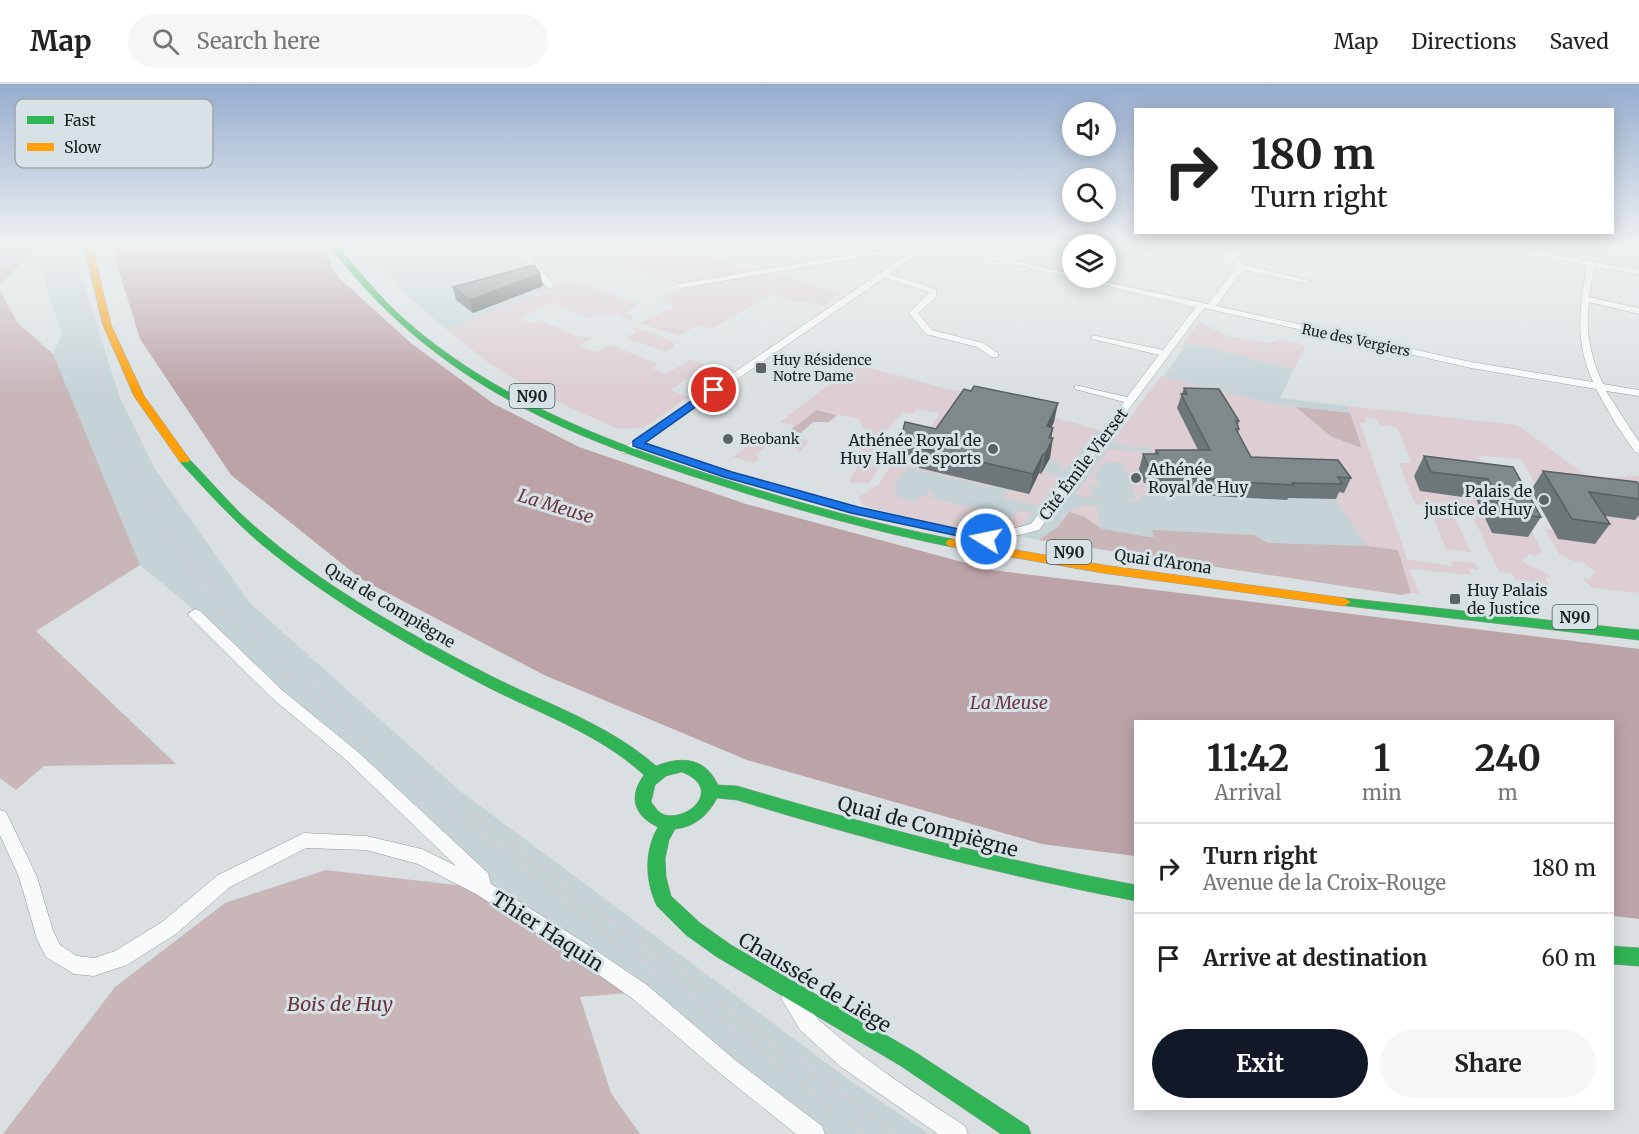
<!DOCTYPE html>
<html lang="en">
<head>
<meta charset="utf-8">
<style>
	body { margin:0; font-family:Merriweather,serif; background:#f6f6f6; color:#222; height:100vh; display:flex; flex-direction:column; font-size:22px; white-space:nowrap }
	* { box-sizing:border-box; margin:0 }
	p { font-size:20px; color:#767676 }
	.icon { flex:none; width:33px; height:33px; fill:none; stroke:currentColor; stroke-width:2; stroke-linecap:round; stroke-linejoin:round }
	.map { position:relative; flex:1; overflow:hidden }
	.panel { position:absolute; left:1134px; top:636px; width:480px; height:390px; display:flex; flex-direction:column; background:#fff; border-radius:0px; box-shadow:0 3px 15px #0003 }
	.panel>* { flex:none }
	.banner { position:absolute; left:1134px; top:24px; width:480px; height:126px; border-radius:0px; box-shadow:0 3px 15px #0003; background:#fff; color:#222; overflow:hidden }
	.tools { position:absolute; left:1062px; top:18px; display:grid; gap:12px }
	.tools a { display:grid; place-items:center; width:54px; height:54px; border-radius:50%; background:#fff; box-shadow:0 3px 15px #0003; font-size:30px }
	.pin { position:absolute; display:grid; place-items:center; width:51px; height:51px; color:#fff; margin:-26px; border:3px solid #fff; border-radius:50%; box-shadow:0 2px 6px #0007 }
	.me { position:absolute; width:66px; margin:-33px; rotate:280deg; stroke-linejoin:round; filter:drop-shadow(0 0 4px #0008) }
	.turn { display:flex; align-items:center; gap:21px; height:126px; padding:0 18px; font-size:27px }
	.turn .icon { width:78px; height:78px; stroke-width:2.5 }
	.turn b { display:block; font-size:42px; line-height:51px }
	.eta { display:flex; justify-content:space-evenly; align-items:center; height:102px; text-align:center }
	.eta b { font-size:36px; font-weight:700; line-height:42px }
	.action { display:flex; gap:12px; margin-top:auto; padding:12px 18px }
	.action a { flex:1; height:69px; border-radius:36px; background:#111827; color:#fff; font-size:24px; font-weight:700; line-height:69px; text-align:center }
	.action a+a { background:#f6f6f6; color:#222 }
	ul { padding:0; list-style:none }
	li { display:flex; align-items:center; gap:18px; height:90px; padding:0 18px; border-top:2px solid #e0e0e0 }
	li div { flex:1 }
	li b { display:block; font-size:22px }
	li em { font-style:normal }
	header { display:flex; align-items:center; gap:36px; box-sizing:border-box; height:84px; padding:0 30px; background:#fff; border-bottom:2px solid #e0e0e0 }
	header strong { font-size:28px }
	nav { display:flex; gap:33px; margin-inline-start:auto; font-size:21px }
	.search { width:420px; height:54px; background:#f6f6f6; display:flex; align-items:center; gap:15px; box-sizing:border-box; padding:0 21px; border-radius:33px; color:#767676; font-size:22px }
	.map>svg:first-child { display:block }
	.built { fill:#c5d3d7 }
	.green { fill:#dcced2 }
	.forest { fill:#c8b6b9 }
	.water { fill:#bca3a7 }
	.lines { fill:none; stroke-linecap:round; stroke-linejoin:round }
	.street-casing { stroke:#929799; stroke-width:1 }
	.fast-casing { stroke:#929799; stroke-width:1 }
	.slow-casing { stroke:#929799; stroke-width:1 }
	.street { fill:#f9fafb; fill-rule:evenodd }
	.fast { fill:#30b455; fill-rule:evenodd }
	.slow { fill:#ff9f0a; fill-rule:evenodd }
	.rail-far3 { stroke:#ced1d1; stroke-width:3; stroke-dasharray:2 4; stroke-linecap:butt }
	.rail-far2 { stroke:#ced1d1; stroke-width:4; stroke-dasharray:2 5; stroke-linecap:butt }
	.rail-far1 { stroke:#ced1d1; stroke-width:5; stroke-dasharray:3 7; stroke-linecap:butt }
	.rail { stroke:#ced1d1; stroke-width:7; stroke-dasharray:4.5 8; stroke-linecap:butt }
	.wall { fill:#6d7678 }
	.shaded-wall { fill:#596061 }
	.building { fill:#7f898b; stroke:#596061; stroke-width:1.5 }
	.route { fill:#1a73e8; stroke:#114b97; stroke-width:1.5 }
	.poi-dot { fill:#5d6364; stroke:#d6e2e5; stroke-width:2 }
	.labels { text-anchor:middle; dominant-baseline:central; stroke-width:6; stroke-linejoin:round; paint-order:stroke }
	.far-street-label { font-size:14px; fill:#1a1f20; stroke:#d6e2e5 }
	.far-poi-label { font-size:14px; fill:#1a1f20; stroke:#d6e2e5; text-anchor:start }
	.shield { fill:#d6e2e5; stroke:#525a5b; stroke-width:1.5 }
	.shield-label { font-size:15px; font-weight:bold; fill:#1a1f20 }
	.poi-label { font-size:16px; fill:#1a1f20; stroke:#d6e2e5; text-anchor:end }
	.street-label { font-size:16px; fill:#1a1f20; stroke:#d6e2e5 }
	.water-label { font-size:18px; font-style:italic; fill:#6c3640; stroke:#d6e2e5 }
	.near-street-label { font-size:20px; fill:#1a1f20; stroke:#d6e2e5 }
	.near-park-label { font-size:20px; font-style:italic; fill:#6a353e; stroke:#d6e2e5 }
	.key { fill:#d6e2e5; stroke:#9ea8aa; stroke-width:1.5 }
	.key-label { font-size:16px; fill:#1a1f20 }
</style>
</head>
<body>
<header>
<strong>Map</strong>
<div class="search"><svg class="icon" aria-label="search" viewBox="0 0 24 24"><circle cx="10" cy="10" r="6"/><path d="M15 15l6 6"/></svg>Search here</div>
<nav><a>Map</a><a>Directions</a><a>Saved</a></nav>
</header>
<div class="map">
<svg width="1639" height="1050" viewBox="0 0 1639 1050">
	<rect width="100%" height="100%" fill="#dae0e2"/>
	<g class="built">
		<path d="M32,161H68L74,169L120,314L155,385L249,518L460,707L841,990L929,1050H814L728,983L482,804L198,529L140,481L53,270L62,250Z"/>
		<path d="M362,161H508L547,205L447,246L405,210Z"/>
		<path d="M1106,161H1231L1206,185L1140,168L1128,176L1106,171Z"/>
		<path d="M1188,259L1294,285L1280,314L1347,322L1411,509L1039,456L879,426L955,306L1120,352Z"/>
	</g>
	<g class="green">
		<path d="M647,161H675L754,187L680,201L608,177Z"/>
		<path d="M768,188L840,209L823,222L804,217L799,219L772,211L711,245L698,241L679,252L640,239L675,222L658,215L682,204Z"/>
		<path d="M569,196L639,220L626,229L633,234L630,236L619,231L618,228L607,233L599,230L590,234L553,219L519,234L534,240L542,237L581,254L584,252L591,255L579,261L596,268L611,261L658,280L652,284L666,290L691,275L708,282L670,306L688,313L644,344L618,345L538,309L490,280L447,246Z"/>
		<path d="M1199,238L1230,253L1270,259L1281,255L1306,262L1294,285L1188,259L1184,265L1180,264Z"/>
		<path d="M635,243L673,257L674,263L666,268L625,254L637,247L632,245Z"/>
		<path d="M856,280L1097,346L1066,386L1059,385L1061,379L1048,376L919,384L996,402L995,404L907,383L893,404L898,406L895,412L916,417L920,411L926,412L930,406L934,408L931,414L1013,433L1018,426L1033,429C1028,435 1023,442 1016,444C981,454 915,434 879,426L863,421L859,413L879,400L911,350L925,353L940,329L917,325L913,330L903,328L883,351L898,354L869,399H850L849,396L866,370L859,368L873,346L863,344L859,335L817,326L795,342L780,338Z"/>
		<path d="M1161,292L1273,320L1296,323L1332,353L1362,363L1347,322L1517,341L1590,394L1639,392V509L1593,504L1582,494L1591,495L1590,492L1596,488L1582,478L1573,477L1559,470L1545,445L1553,446L1559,455L1576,428L1623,418L1526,406L1524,402L1537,403L1522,376L1478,371L1490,397L1420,407L1476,415L1492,449L1530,444L1543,468L1535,472L1527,470L1528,473H1525L1521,477C1529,482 1546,488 1551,493H1545L1549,500L1516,496L1511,489L1499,488L1473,433L1454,432L1471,468L1446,465L1429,422L1415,420L1399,379H1411L1397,343L1379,341L1377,335L1365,333L1367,339H1360L1407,475L1452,482L1451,477L1475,479L1479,486L1468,485L1472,491L1409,485L1420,510L1411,509L1398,466L1367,462L1331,408L1248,387L1193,319L1180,318L1177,325L1190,350H1193L1194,358L1204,378L1156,399L1159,406H1180L1183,412L1140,411L1141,417H1125L1124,415L1136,414L1123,379L1104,378L1094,392L1100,401L1089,402L1092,411L1103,413H1084L1075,410L1109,365L1152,368L1150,363H1127L1112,358Z"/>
		<path d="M767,347L810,357L799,368L790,358L776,355L755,371L760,374L754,379L733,373Z"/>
		<path d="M1043,387L1062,392L1039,422L1004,414L1007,405L1029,410L1039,389Z"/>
		<path d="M1087,421L1106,423L1096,424L1102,445L1083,432L1056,444L1068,427Z"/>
	</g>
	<g class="forest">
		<path d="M0,161H32L34,167L0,201Z"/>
		<path d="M0,207L17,238L53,270L140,481L36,547L176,680L44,682L16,706L0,694Z"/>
		<path d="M1296,323L1350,329L1362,364L1332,353Z"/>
		<path d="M817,326L837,331L829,338H813L801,349L790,346Z"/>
		<path d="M1069,428L1083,432L1102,445L1149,453H1154L1152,446L1254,451L1268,459L1367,462L1398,466L1411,509L1401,511L1039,456L1058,443Z"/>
		<path d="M326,786L482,804L640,908L580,913L611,1009L640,1050H3L115,903L225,819Z"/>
	</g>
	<path class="water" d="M116,161H320L339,194L412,260L494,320L579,363L746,420L992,486L1639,565V835L1613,832L1612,638H1136L1135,772L1042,760L747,676L544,591L361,495L231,391L140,255L116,177Z"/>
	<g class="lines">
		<defs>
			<g id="street">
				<path d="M514,161H522L553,200V204H547Z"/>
				<path d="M839,161C850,160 857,169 867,168C888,167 909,161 930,161L889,190L936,205V213L918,229L932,246L983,259L998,269V273H992L977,263L926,250L909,229L929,208L884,194L630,369H622V365L912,167H898L681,204L677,202L678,200L855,170Z"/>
				<path d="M932,161H944L1072,190V194H1087L1208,220L1237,183L1228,174L1233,166L1245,164L1249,166L1248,168L1239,170L1236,174L1244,181L1311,197L1307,199L1243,186L1216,222L1471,278L1593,298C1574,255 1580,226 1587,181L1480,161H1495L1639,186V190L1594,183L1589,213L1639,224V230L1589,218C1585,247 1591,274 1603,300L1639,306V312L1606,307L1639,358V369L1635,368L1615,339L1596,305L1471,284L1204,224L1039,446L1003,455L961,454L959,451L961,448L965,447H1003L1031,440L1124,318L1075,305V301L1127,313L1159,271L1092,255V251L1163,266L1196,223Z"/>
				<path d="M1632,161H1639V163H1633Z"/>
				<path d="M195,525L200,527L282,606L358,668L488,789L491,800L582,857L647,901L735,976L822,1042L825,1050H796L721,990L633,915L568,869L476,810L418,780L366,766L306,764L230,803L176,850L127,881L94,892L74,890L46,873L37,855L19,793L0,751V726L6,728L37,793L53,847L60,861L77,872L94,874L115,867L162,838L218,791L304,749L366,752L422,765L456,782L346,676L272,614L190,533L188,530Z"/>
				<path d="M791,904C805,910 810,928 821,938C866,978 915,1009 965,1042L968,1050H938L841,983L800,946L781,914L784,907Z"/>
			</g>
			<g id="fast">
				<path d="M329,161H337C362,191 387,222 418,247C508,321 618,362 727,396C801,420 876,440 952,455L958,459L952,463C873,447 796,426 720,401C562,351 432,297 329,161Z"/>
				<path d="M184,373L188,374C206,392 223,412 241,430C313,497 402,546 489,591C546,620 607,639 656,682C681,672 705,673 718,701L737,702C869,741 1001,776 1136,801V817C1000,791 868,756 737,716L717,714C708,731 695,743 675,745L669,756L665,775L666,793L671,812L700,839L731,861L915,968L1028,1042L1031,1050H1001L901,982L717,873L686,851L657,822C645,797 644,767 658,743C634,732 628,713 644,691C596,647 534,628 478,598C402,558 326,514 260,459C231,434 206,406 180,378V374ZM682,688C723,704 690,737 665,731C658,729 655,723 651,718L655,701L666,692Z"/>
				<path d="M1344,514L1639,546V556L1339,521L1337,518L1339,515Z"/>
				<path d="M1612,862L1639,864V882L1612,880Z"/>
			</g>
			<g id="slow">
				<path d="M84,161H92L111,241L144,312L190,376L188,378H180L134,312L103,241Z"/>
				<path d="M952,455L1103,481L1344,514L1351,518L1344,522L1103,489L948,462L946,459L948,456Z"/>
			</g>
		</defs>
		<use href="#street" class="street-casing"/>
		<use href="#fast" class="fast-casing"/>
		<use href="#slow" class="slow-casing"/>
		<use href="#street" class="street"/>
		<use href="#fast" class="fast"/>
		<use href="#slow" class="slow"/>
		<path class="rail-far3" d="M56,161L102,303"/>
		<g class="rail-far2">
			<path d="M101,301C125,370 156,433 204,488"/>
			<path d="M109,349L142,416L191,488"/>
		</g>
		<g class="rail-far1">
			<path d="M190,487C269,582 358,656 456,731"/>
			<path d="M202,487C283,580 376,657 474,731"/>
		</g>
		<g class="rail">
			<path d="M454,730L867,1050"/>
			<path d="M472,730L894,1050"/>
		</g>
	</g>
	<g class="wall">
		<path d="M540,190L543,202L473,229L456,216L453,203Z"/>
		<path d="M1184,304L1239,337L1238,341L1239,345L1238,349L1251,373L1351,394L1344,409L1339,408L1336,415L1288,414L1287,416L1213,412L1212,410L1181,409L1180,406H1159L1156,399H1144L1139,385L1143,370H1154L1156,366H1198L1177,324Z"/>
		<path d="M1054,338L1051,343L1053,344L1051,354L1050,374L1041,390L1039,389L1029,410L919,384L920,374L901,369L902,350L936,345Z"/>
		<path d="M1424,372L1513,383L1541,433L1528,453L1492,449L1476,415L1420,407L1414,392Z"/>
		<path d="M1543,387L1639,401V431L1635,436L1605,432L1610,440L1595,460L1558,455L1531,406Z"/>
	</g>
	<g class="shaded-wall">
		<path d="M540,190L543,202L473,229L470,216Z"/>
		<path d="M1058,319L1054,338L1043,361L1047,342Z"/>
		<path d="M1053,344L1050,362L1053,354L1050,374L1041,390L1049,354Z"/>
		<path d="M1043,370L1039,389L1029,410L1033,390Z"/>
	</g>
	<g class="building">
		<path d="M534,181L540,190L470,216L453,203Z"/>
		<path d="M974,302L1058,319L1047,342L1053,344L1049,354H1053L1045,370H1043L1033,390L921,364L926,356L902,350L905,338L936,345L964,305L971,307Z"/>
		<path d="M1184,304L1219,305L1239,337H1236L1239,345H1236L1251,373L1338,376L1351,394L1338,393L1342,400L1292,399L1294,401L1218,397L1217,395L1186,394L1185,392L1163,391L1161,384H1149L1143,370H1158L1156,366H1210L1181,310H1187Z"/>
		<path d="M1424,372L1513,383L1541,433L1504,429L1488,395L1431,388Z"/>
		<path d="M1543,387L1637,398L1639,401V415L1589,408L1610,440L1572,435Z"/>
	</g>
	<linearGradient id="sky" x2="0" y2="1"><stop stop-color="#96adce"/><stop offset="0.52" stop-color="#eef1f2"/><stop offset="1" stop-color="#eef1f2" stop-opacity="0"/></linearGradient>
	<rect width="1639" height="308" fill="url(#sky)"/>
	<path class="route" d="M710,304L719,306L645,359L732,388L858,423L986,451L992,455L986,458L851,429L724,393L633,362V357Z"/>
	<g class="poi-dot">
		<rect x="755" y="278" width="12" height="12" rx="3"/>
		<circle cx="728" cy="355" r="6"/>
		<circle cx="993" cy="365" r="6"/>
		<circle cx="1136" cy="394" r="6"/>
		<circle cx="1544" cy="416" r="6"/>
		<rect x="1449" y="509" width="12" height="12" rx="3"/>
	</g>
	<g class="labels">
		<g class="far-street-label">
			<text transform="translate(1356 256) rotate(12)">Rue des Vergiers</text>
		</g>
		<g class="far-poi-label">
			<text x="773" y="276">Huy Résidence<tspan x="773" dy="16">Notre Dame</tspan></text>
			<text x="740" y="355">Beobank</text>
		</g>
		<g class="shield">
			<rect x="509.5" y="300" width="45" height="24" rx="4.5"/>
			<rect x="1046.5" y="456" width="45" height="24" rx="4.5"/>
			<rect x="1552.5" y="521" width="45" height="24" rx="4.5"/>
		</g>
		<g class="shield-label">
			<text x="532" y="312">N90</text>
			<text x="1069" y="468">N90</text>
			<text x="1575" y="533">N90</text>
		</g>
		<g class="poi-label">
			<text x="981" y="356">Athénée Royal de<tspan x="981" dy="18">Huy Hall de sports</tspan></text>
			<text x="1148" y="385" text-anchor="start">Athénée<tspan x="1148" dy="18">Royal de Huy</tspan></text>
			<text x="1532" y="407">Palais de<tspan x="1532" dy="18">justice de Huy</tspan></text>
			<text x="1467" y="506" text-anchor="start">Huy Palais<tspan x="1467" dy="18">de Justice</tspan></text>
		</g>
		<g class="street-label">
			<text transform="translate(1083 380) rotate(-53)">Cité Émile Vierset</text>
			<text transform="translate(1163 477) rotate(8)">Quai d'Arona</text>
			<text transform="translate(390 521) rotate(31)">Quai de Compiègne</text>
		</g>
		<g class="water-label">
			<text transform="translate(556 422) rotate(17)">La Meuse</text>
			<text x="1009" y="618">La Meuse</text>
		</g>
		<g class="near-street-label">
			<text transform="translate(928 742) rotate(15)">Quai de Compiègne</text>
			<text transform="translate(548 847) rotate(33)">Thier Haquin</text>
			<text transform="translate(815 898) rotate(31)">Chaussée de Liège</text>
		</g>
		<g class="near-park-label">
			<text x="340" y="919">Bois de Huy</text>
		</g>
	</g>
	<rect x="15" y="15" width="198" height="69" rx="9" class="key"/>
	<rect x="27" y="32" width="27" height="8" fill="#30b455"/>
	<rect x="27" y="59" width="27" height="8" fill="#ff9f0a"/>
	<g class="key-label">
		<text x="64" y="42">Fast</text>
		<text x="64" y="69">Slow</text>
	</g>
</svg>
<div class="tools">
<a><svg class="icon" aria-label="sound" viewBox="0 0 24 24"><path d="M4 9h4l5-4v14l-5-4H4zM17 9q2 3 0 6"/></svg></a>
<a><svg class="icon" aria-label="search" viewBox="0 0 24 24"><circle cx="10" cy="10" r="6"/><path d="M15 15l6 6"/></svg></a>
<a><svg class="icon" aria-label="layers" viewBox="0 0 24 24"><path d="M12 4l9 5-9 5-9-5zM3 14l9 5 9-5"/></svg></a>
</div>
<div class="pin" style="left:714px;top:306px;background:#d93025"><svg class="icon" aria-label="arrive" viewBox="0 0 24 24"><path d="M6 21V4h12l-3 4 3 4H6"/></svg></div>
<svg class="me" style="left:986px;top:455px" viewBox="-20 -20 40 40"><circle r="17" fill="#1a73e8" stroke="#fff" stroke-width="3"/><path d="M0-11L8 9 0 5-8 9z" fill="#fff"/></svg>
<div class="banner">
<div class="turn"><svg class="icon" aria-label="right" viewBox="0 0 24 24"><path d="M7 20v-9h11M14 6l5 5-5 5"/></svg><div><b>180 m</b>Turn right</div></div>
</div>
<section class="panel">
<div class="eta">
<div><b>11:42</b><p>Arrival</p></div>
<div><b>1</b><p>min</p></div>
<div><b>240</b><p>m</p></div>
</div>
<ul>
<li><svg class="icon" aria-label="right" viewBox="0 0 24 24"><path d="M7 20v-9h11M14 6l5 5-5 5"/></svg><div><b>Turn right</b><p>Avenue de la Croix-Rouge</p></div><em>180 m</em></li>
<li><svg class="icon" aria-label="arrive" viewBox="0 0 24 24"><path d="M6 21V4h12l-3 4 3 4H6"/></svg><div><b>Arrive at destination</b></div><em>60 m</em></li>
</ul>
<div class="action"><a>Exit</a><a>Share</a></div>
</section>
</div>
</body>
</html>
